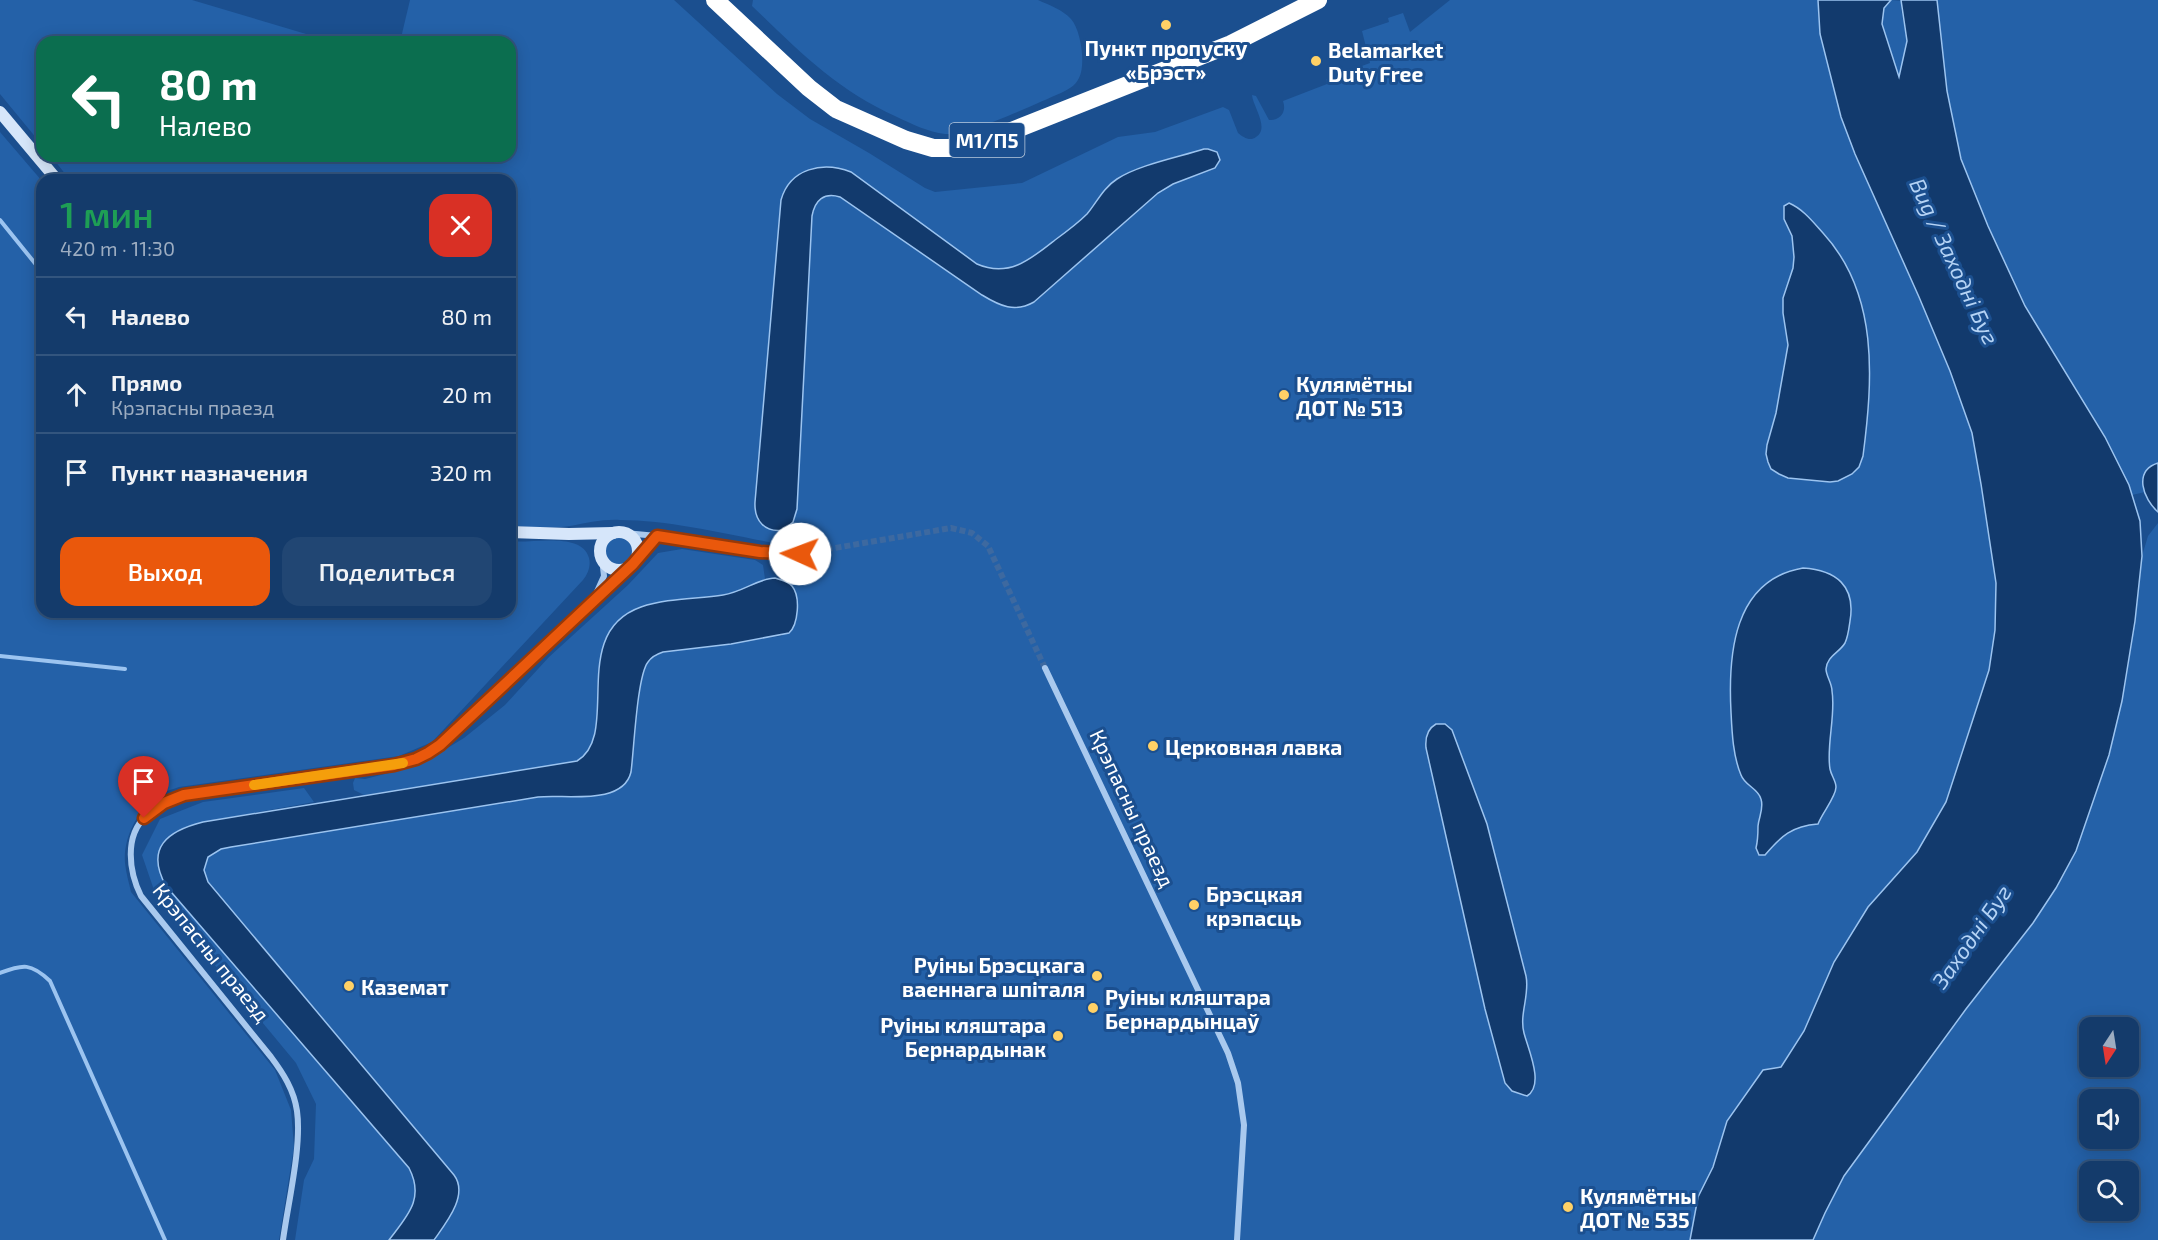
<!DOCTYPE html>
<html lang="ru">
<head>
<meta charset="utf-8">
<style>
	body { margin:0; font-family:"Exo 2",sans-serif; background:#214673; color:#f1f3f6; height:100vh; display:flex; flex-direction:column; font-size:22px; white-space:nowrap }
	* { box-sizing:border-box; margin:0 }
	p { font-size:20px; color:#9dadc1 }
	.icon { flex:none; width:33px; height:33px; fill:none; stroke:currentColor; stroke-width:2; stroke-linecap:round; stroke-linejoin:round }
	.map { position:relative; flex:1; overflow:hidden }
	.panel { position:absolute; left:36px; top:174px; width:480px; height:444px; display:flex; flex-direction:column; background:#143b6b; border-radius:18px; box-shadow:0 3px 15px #0003,0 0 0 2px #33557e }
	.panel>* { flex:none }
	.banner { position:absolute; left:36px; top:36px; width:480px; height:126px; border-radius:18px; box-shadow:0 3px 15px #0003,0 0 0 2px #33557e; background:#0b6e4f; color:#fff; overflow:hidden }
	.needle { width:39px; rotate:192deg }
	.fabs { position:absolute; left:2079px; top:1017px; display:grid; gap:12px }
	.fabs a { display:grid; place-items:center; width:60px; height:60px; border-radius:12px; background:#143b6b; box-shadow:0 3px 15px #0003,0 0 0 2px #33557e; font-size:30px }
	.pin { position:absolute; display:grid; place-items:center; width:51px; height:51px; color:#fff; margin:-62px -26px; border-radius:50% 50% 50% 0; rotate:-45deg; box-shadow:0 0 6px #0007 }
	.pin .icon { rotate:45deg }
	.me { position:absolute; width:66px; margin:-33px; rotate:272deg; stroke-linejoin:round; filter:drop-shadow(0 0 4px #0008) }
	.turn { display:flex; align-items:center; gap:21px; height:126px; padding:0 24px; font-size:27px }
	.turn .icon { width:78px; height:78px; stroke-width:2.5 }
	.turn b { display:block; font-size:42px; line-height:51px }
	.round { display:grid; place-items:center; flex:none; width:63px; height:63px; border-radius:18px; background:#214673 }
	.headline { display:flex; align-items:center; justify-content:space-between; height:102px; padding:0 24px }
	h1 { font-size:36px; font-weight:600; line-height:45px; color:#1e9e55 }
	.button { display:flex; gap:12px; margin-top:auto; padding:12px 24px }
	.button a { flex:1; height:69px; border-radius:18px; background:#ea580c; color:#fff; font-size:24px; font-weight:600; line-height:69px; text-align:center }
	.button a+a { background:#214673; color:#f1f3f6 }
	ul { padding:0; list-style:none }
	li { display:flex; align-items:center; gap:18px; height:78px; padding:0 24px; border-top:2px solid #33557e }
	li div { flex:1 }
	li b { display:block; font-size:22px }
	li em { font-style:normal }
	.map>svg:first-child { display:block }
	.green { fill:#2461a8; fill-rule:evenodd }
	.water { fill:#123a6d; stroke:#9cc4f0; stroke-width:1.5 }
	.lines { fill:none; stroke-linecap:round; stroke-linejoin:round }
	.stream { stroke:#9cc4f0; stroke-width:4 }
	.street-tunnel { stroke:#3d69a0; stroke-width:6; stroke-dasharray:6 3; stroke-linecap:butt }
	.street { stroke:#a9c9ee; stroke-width:6 }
	.secondary { stroke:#d6e6fa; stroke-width:12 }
	.highway { stroke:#fff; stroke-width:18 }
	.route-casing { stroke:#983908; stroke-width:15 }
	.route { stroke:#ea580c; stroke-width:10 }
	.slow { stroke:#f59e0b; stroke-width:10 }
	.poi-dot { fill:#ffd166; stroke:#1b4f8f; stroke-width:2 }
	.labels { text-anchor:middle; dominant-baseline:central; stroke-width:6; stroke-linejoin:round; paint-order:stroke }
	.shield { fill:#1b4f8f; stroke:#bbcadd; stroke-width:1.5 }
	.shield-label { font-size:20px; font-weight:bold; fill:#fff }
	.poi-label { font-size:21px; font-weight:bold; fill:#fff; stroke:#1b4f8f; text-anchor:start }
	.street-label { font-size:21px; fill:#fff; stroke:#1b4f8f }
	.water-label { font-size:22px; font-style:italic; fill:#b5d3f5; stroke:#1b4f8f }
</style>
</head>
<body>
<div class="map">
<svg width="2158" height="1240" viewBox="0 0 2158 1240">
	<rect width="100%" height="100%" fill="#1b4f8f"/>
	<g class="green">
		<path d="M0,0H192L333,42H42V145L0,94Z"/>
		<path d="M410,0H674L777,94L810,119L869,153L925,188L935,192L1022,183L1118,137L1155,132L1223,107L1229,110L1238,133C1243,137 1250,142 1256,137C1270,128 1253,107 1252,95L1256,96L1269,120C1280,121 1287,112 1283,101L1327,84L1326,79L1370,63L1362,31L1389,22L1388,18L1403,13L1410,32L1450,0H1818L1820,34L1841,117L1855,154L1919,297L1950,371L1972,434L1981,484L1996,583L1995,630L1989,669L1946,802L1917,852L1868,907L1804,1031L1781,1067L1713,1167L1698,1197L1690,1240H434L452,1211L454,1175L208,882L204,870L208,857L221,849L231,847L538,797C566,794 594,800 620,789L631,772L642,673L649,660L663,652L782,636L787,582L783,580L785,545C733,536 673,520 620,520C603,519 587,523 570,526C550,529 530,527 510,526V180H70L51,156H510V42H400Z"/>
		<path d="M753,0H1038C1049,5 1063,10 1071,19C1081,30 1086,65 1079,78C1075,86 1069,89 1061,93C1035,104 970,135 945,134C928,132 912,124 897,117C835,89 800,52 752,6Z"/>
		<path d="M1891,0L1902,1L1901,9L1907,41L1899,78L1882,24L1884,8Z"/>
		<path d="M1937,0H2158V512L2151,504L2145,492L2132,495L2105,437L2025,306L1988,226L1961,159L1947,91Z"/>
		<path d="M0,132L42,181V612H510V541C531,544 582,531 589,558C591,566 588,574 583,580L432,742L399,756L179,787C172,790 163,791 157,796C137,811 123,838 125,863C126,873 129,883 131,892L275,1070L291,1110L294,1147L279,1240H0Z"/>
		<path d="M2158,523V1240H1813L1825,1213L1844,1176L1966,1009L2033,923L2056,888L2076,851L2109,755L2126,680L2135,621L2142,556L2148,536ZM2090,1028H2128V1066H2090ZM2090,1100H2128V1138H2090ZM2090,1172H2128V1210H2090Z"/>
		<circle cx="619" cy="551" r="16"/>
		<path d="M682,549L755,560L763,565L765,579L734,593L655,604L630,612C621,626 606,645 601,661C591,690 610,750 572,763L364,795L354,790L353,783L355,778L365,779L405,769L431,758L464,738L505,705L549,657L628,585L658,553Z"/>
		<path d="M304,788L314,802L203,822L163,842C153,861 160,878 173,894L409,1168C425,1199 407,1215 389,1240H295L304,1180L314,1159L316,1104L296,1063L155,893L142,855L160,819L203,802Z"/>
	</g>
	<g class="water">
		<path d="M1818,0H1891L1884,8L1882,24L1899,77L1907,41L1901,0H1937L1947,91L1961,159L1988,226L2025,306L2105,437L2129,485L2140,521L2142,556L2135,621L2122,701L2109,755L2076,851L2056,888L2033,923L1966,1009L1844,1176L1825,1213L1813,1240H1690L1698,1197L1713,1167L1727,1121L1763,1070L1781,1067L1804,1031L1834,962L1868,907L1917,852L1946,802L1989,670L1995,630L1996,583L1981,484L1972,433L1950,371L1919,297L1855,154L1841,117L1820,34Z"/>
		<path d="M1204,149H1208L1217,152L1220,160L1215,168L1173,184L1158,193L1034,302C1015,313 1000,306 982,295L840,197C824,192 815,200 812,216L797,509L793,522L784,530C765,533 754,521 755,502L781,200C790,168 823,161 851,172L977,264C1009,278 1031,259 1055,240C1066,232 1077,224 1087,214C1097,202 1103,188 1117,179C1138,165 1179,157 1204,149Z"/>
		<path d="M1789,203C1803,209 1813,222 1823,233C1879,294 1873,379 1863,456L1859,467L1852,474L1838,481L1830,482L1788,478L1779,474L1771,469L1768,462L1766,454L1767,445L1776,413L1788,345L1783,313V298L1793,268L1794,257L1792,236L1784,219V206Z"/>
		<path d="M2158,463V512C2143,499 2133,471 2158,463Z"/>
		<path d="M1803,568C1836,570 1856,586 1850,621C1849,628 1848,637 1845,643C1839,653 1827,656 1826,669C1826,676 1832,683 1832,691C1836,715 1826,746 1830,769C1831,775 1836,781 1836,787C1836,797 1822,813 1818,824C1792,826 1781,836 1765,855H1759L1756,848C1758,840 1758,834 1758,826C1759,816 1764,809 1761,799C1758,788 1745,786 1741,775C1733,756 1732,733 1731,712C1728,655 1733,580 1803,568Z"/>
		<path d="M775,578C781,580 788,581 792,586C801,597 798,625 789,633L731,644L663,652C657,654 652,656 648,662C637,676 634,750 631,772C623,806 565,794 538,797L231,847L221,849L208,857L204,870L208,882L454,1175C469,1195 446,1223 434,1240H389C407,1216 425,1199 409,1168L166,886C145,848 167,831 203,822L577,761C622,734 567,633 641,607C667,598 697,599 723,595C743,592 759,578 775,578Z"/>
		<path d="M1436,724H1445L1452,730L1487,824L1526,976C1530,995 1519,1014 1524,1033C1528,1049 1545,1085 1527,1096L1512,1091L1505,1083L1485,1009L1426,748C1425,737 1427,729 1436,724Z"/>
	</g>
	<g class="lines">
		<g class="stream">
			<path d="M0,220L42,272"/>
			<path d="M371,612L380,617"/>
			<path d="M0,656L125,669"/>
			<path d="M0,973C23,964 31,963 50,981L165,1240"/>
		</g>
		<path class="street-tunnel" d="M800,554L951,528L972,533L988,546L1045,668"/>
		<g class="street">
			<path d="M625,533L657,536L760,552L800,554"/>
			<path d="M635,561L657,536"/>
			<path d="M595,596L604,576L602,559"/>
			<path d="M1045,668L1228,1053L1238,1083L1244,1125L1237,1240"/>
			<path d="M283,1240C288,1203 302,1146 297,1111C294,1090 283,1073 271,1057L141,896C129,872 124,836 146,816C157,806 171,801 184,795L394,765L416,759L440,745L630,566"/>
		</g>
		<g class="secondary">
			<path d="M0,112L57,180"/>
			<path d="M510,532L569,534L613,533"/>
			<circle cx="619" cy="551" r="19"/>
		</g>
		<path class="highway" d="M715,0L809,88L836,109L906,140L933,148H954L989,140L1231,44L1318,0"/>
	</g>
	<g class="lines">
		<defs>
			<path id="route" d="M144,818L164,803L184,795L394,765L416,759L428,753L440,745L633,564L657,536L760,552L800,554"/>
		</defs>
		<use href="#route" class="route-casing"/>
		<use href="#route" class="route"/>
		<path class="slow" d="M254,785L403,763"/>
	</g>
	<g class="poi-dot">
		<circle cx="1166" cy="25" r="6"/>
		<circle cx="1316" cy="61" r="6"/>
		<circle cx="1284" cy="395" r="6"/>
		<circle cx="1153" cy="746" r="6"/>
		<circle cx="1194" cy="905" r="6"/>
		<circle cx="1097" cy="976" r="6"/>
		<circle cx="349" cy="986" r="6"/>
		<circle cx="1093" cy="1008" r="6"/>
		<circle cx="1058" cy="1036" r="6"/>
		<circle cx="1568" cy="1207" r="6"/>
	</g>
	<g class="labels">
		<rect class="shield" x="949.5" y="123" width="75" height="34" rx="4.5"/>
		<g class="shield-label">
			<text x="987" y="140">М1/П5</text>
		</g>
		<g class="poi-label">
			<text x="1166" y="47" text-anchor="middle">Пункт пропуску<tspan x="1166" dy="24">«Брэст»</tspan></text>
			<text x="1328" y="49">Belamarket<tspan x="1328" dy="24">Duty Free</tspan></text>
			<text x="1296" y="383">Кулямётны<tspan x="1296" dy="24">ДОТ № 513</tspan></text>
			<text x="1165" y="746">Церковная лавка</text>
			<text x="1206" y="893">Брэсцкая<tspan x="1206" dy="24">крэпасць</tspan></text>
			<text x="1085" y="964" text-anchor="end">Руіны Брэсцкага<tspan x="1085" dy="24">ваеннага шпіталя</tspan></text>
			<text x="361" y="986">Каземат</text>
			<text x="1105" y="996">Руіны кляштара<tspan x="1105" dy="24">Бернардынцаў</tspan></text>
			<text x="1046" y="1024" text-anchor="end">Руіны кляштара<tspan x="1046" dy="24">Бернардынак</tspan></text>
			<text x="1580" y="1195">Кулямётны<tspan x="1580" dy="24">ДОТ № 535</tspan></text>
		</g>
		<g class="street-label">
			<text transform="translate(1133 808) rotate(65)">Крэпасны праезд</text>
			<text transform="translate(212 952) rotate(51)">Крэпасны праезд</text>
		</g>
		<g class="water-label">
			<text transform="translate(1955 261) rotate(65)">Bug / Заходні Буг</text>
			<text transform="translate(1971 936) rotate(-55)">Заходні Буг</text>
		</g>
	</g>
</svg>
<div class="fabs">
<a><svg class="needle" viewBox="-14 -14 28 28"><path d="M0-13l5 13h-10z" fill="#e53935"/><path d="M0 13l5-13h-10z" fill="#9dadc1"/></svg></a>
<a><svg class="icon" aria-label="sound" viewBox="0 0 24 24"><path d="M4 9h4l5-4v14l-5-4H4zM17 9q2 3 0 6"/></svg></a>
<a><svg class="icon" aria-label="search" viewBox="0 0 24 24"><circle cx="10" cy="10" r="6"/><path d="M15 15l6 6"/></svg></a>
</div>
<div class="pin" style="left:144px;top:818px;background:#d93025"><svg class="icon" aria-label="arrive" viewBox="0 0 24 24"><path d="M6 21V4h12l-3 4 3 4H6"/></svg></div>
<svg class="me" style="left:800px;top:554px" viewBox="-20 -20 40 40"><circle r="19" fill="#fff"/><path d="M0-13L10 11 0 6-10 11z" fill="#ea580c"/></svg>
<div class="banner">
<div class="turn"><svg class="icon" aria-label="left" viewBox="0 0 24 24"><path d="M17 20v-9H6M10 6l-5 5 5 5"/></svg><div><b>80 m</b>Налево</div></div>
</div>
<section class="panel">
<div class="headline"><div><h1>1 мин</h1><p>420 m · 11:30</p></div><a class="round" style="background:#d93025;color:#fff"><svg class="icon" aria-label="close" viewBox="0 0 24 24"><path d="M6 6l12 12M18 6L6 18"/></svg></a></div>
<ul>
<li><svg class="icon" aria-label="left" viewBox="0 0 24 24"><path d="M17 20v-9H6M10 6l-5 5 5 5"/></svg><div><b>Налево</b></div><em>80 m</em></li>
<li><svg class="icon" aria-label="ahead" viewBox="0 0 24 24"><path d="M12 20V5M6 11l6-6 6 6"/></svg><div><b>Прямо</b><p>Крэпасны праезд</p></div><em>20 m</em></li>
<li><svg class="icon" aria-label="arrive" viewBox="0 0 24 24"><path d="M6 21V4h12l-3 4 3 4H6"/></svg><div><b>Пункт назначения</b></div><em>320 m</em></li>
</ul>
<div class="button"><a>Выход</a><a>Поделиться</a></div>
</section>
</div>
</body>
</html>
